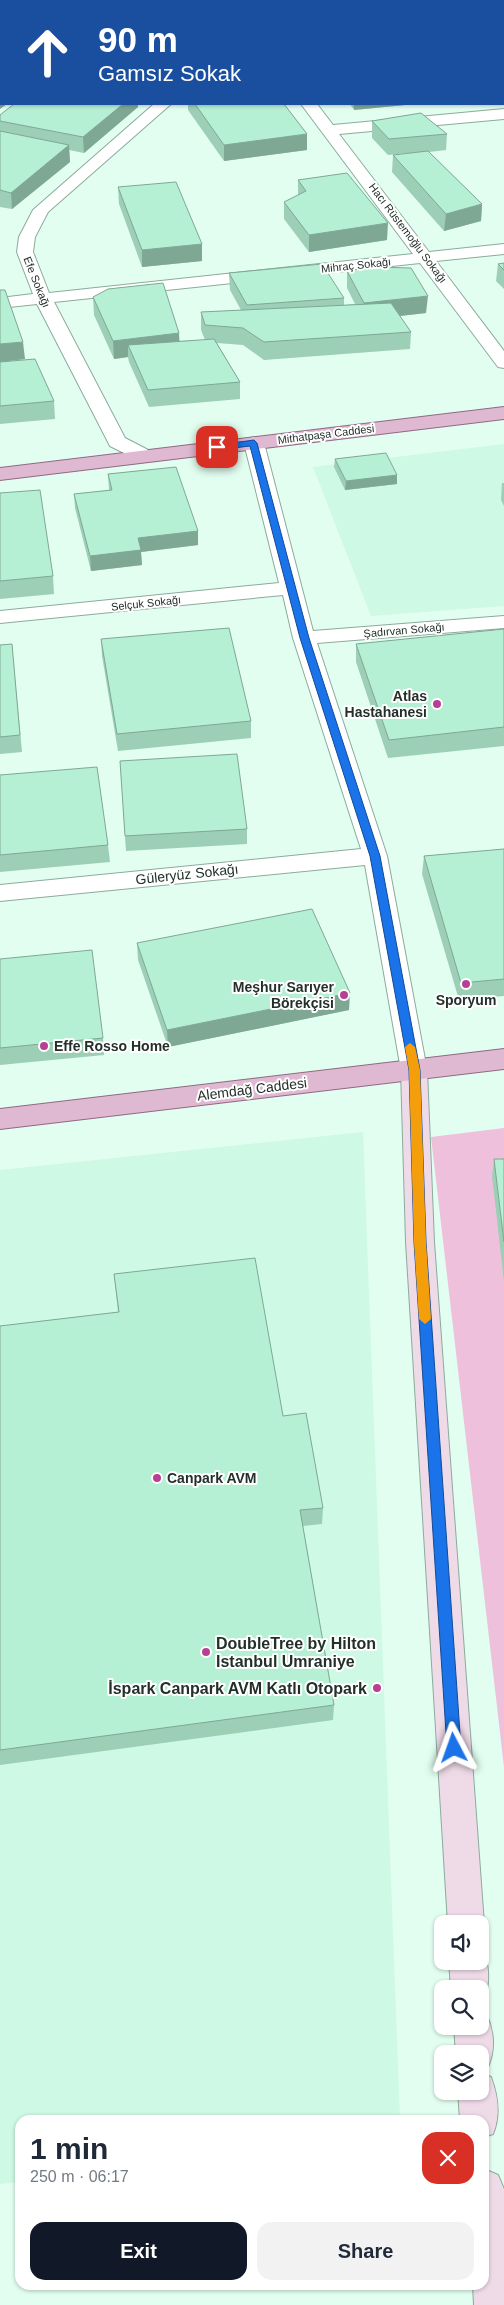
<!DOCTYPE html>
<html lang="en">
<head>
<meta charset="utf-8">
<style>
	body { margin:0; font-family:Arial,sans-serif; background:#f2f2f3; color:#1f2937; height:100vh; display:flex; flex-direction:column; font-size:19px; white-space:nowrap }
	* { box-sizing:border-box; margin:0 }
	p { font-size:16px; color:#747a83 }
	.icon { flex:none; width:28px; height:28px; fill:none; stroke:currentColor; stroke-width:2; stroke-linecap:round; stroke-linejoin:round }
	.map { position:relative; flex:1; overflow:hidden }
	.drawer { position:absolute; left:15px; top:2115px; width:474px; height:175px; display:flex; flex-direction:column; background:#fff; border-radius:15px; box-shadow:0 1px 4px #0004 }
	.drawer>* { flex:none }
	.guide { position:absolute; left:0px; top:0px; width:505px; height:105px; box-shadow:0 1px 4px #0004; background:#1a4fa0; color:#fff; overflow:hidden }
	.fabs { position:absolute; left:434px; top:1915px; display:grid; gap:10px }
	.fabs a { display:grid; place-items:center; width:55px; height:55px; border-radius:10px; background:#fff; box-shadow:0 1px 4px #0004; font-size:25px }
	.pin { position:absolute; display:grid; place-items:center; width:42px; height:42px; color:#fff; margin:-21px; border-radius:10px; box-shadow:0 2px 8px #0006 }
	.me { position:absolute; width:55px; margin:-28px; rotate:356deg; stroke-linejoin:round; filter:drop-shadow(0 0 4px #0008) }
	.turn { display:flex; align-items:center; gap:18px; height:105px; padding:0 15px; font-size:22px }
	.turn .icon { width:65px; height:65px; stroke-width:2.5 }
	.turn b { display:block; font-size:35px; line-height:42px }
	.round { display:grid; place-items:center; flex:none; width:52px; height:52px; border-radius:15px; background:#f2f2f3 }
	.overview { display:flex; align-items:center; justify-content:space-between; height:85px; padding:0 15px }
	h1 { font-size:30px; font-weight:700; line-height:38px }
	.action { display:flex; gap:10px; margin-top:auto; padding:10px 15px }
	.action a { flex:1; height:58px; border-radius:15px; background:#111827; color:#fff; font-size:20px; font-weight:700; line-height:58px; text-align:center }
	.action a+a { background:#f2f2f3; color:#1f2937 }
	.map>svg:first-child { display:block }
	.built { fill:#cef9e4 }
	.green { fill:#efc0dc }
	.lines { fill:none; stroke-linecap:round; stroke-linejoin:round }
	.street-casing { stroke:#8bab9c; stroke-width:2 }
	.secondary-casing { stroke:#8bab9c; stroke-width:2 }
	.primary-casing { stroke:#906982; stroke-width:2 }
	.street { fill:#fff; fill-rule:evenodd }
	.secondary { fill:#efdbe8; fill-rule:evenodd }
	.primary { fill:#dfb8d1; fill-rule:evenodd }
	.wall { fill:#9dceb6 }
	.shaded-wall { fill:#7fa894 }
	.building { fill:#b6f0d4; stroke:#7fa894 }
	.route { fill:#1a73e8; stroke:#114b97 }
	.slow { fill:#f59e0b }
	.poi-dot { fill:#b84094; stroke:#fff; stroke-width:2 }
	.labels { text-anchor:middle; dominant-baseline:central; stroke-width:4; stroke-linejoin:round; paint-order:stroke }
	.far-street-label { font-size:11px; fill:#23302a; stroke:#fff }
	.poi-label { font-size:14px; font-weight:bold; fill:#23302a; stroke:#fff; text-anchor:end }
	.street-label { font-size:14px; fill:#23302a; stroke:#fff }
	.near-poi-label { font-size:16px; font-weight:bold; fill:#23302a; stroke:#fff; text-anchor:start }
</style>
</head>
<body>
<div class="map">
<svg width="504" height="2305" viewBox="0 0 504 2305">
	<rect width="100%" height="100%" fill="#e2fef0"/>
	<g class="built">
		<path d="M504,444V606L371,616L313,467Z"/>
		<path d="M363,1132L400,2120H20V2182L0,2184V1170Z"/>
	</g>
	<path class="green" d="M504,1128V1767L431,1137Z"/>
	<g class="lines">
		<defs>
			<g id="street">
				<path d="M161,0H178L179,1H162Z"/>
				<path d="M154,104H171L48,212L35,237L33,252L49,293L413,254L301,104H317L333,125L504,109V119L339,134L429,252L504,244V254L436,261L504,351V368L498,367L420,263L54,302L125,438L152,452L155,456L152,460L145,462L138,460L110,446L37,304L0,308V298L33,294L17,252L19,237L33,210Z"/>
				<path d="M254,437L261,439L264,443L313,631L504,616V628L317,643L387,856L427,1070L423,1077L414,1080L405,1077L401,1070L365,865L0,901V885L361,849L293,638L283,595L0,623V611L279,583L244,443L247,439Z"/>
			</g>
			<g id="secondary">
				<path d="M414,1060L423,1063L427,1070L434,1242L484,1924L480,1934V1924H448L406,1242L401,1070L405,1063Z"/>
				<path d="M480,1947C491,1963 490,1986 483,2002L480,2004V1989H451L449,1961H480Z"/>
				<path d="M480,2010L486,2013C494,2031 496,2049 488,2067L480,2071V2054H456L454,2026H480Z"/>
				<path d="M480,2073L491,2077C498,2096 501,2115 493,2134L484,2137V2120H460L458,2091H480Z"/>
				<path d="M484,2169L498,2175L504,2189V2305H474L473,2285H484Z"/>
			</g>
			<g id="primary">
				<path d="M504,407V419L0,480V468Z"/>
				<path d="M504,1049V1069L0,1129V1109Z"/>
			</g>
		</defs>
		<use href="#street" class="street-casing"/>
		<use href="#secondary" class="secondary-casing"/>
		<use href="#primary" class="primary-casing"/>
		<use href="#street" class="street"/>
		<use href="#secondary" class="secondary"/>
		<use href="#primary" class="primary"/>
	</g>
	<g class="wall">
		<path d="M188,104H284L307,134V150L224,161L188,110Z"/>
		<path d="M350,104H415L354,110Z"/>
		<path d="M138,107L84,153L69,150L70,162L12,209L0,207V115Z"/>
		<path d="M372,121L447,134L446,150L429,152L482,204L481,221L444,231L392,172L393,155L409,153L388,155L372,138Z"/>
		<path d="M298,180L387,240L309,252L284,219V202L298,195Z"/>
		<path d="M118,187L202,244V261L142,267L119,204Z"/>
		<path d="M504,263V289L496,281L498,264Z"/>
		<path d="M347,271L426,313L400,316L411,332L410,349L264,360L243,345L217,343L240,382V399L149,407L129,362L128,357L114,359L94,315L93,297L180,341L205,340L201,330V312L241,310L230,290L229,273L344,298V305L355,304L347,288Z"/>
		<path d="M0,290L25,359L9,361L54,401L55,419L0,424Z"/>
		<path d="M335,459L397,475V484L345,490L334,467Z"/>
		<path d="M108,474L198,531V545L141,552L142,565L91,571L75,508L74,494L109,490Z"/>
		<path d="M502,483H504V506L501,500Z"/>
		<path d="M0,493L53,576L54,594L0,599Z"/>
		<path d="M504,629V746L388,758L356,662V644Z"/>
		<path d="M101,639L251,721V738L118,751L102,656Z"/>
		<path d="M12,644L22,752L0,754V645Z"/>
		<path d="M120,761L247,829V844L126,851Z"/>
		<path d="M0,775L108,845L110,862L0,872Z"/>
		<path d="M504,849V996L459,1000L422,874L424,856Z"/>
		<path d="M137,943L349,1010L168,1047L138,960Z"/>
		<path d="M0,959L103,1038L104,1055L0,1065Z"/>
		<path d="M494,1159H504V1282L492,1176Z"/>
		<path d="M114,1274L283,1416L323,1508L322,1524L303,1526L334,1705L333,1720L0,1765V1326L118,1312Z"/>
	</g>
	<g class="shaded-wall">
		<path d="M1,91V104H7L0,109V92Z"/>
		<path d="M123,104H138V107L84,153L83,137Z"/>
		<path d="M354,104H415L354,110Z"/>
		<path d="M307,134V150L224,161V145Z"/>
		<path d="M69,145L70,162L12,209L11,193Z"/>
		<path d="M482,204L481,221L444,231L446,214Z"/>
		<path d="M388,223L387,240L309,252V235Z"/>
		<path d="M202,244V261L142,267V250Z"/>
		<path d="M428,296L426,313L364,320V303Z"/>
		<path d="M179,333L180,351L128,345V357L114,359L113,341Z"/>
		<path d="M23,342L25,359L0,362V344Z"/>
		<path d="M397,475V484L345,490L346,481Z"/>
		<path d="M198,531V545L141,552L142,565L91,571L90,556L138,538Z"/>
		<path d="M350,993L349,1010L168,1047L167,1030Z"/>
	</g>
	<g class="building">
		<path d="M71,0H128L125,1H68Z"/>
		<path d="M0,57H1V91L0,92Z"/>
		<path d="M14,104H123L83,137L0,121V115Z"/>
		<path d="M195,104H284L307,134L224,145Z"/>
		<path d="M421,113L447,134L389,139L372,121Z"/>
		<path d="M0,131L69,145L11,193L0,190Z"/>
		<path d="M428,151L482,204L446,214L393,155Z"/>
		<path d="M347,173L388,223L309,235L284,202L306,191L298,180Z"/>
		<path d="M176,182L202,244L142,250L118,187Z"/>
		<path d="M504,263V270L498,264Z"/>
		<path d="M322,264L344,298L247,305L229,273Z"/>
		<path d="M371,267L411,268L428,296L364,303L347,271Z"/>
		<path d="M163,283L179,333L113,341L93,297L108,289Z"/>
		<path d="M0,290H5L23,342L0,344Z"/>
		<path d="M391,303L411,332L264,342L243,328L205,325L201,312Z"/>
		<path d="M214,339L240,382L148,390L128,345Z"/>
		<path d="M35,359L54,401L0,406V362Z"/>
		<path d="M386,453L397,475L346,481L335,459Z"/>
		<path d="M176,467L198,531L138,538L141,550L90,556L74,494L112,490L108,474Z"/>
		<path d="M40,490L53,576L0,581V493Z"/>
		<path d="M229,628L251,721L117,734L101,639Z"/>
		<path d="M504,629V727L389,740L356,644Z"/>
		<path d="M12,644L20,735L0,737V645Z"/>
		<path d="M237,754L247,829L125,836L120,761Z"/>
		<path d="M97,767L108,845L0,855V775Z"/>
		<path d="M504,849V979L461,983L424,856Z"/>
		<path d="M312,909L350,993L167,1030L137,943Z"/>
		<path d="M92,950L103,1038L0,1048V959Z"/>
		<path d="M494,1159H504V1242Z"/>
		<path d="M255,1258L283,1416L306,1413L323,1508L300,1510L334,1705L0,1750V1326L119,1312L114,1274Z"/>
	</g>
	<path class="route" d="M254,440L257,443L309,638L380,856L420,1070L426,1242L461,1748L459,1753L454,1755L449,1753L447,1748L414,1242L409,1070L370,856L300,638L250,446L217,450L213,447L217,445Z"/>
	<path class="slow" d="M410,1043L415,1047L420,1070L426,1242L431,1319L425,1324L419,1319L414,1242L409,1070L405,1047Z"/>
	<g class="poi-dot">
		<circle cx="437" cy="704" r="5"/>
		<circle cx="466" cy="984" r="5"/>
		<circle cx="344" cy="995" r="5"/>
		<circle cx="44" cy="1046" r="5"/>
		<circle cx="157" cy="1478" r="5"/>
		<circle cx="206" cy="1652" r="5"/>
		<circle cx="377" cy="1688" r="5"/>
	</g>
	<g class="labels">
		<g class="far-street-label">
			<text transform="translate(408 233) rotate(53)">Hacı Rüstemoğlu Sokağı</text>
			<text transform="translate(356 265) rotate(-6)">Mihraç Sokağı</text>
			<text transform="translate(37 282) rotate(68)">Efe Sokağı</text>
			<text transform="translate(326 434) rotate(-7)">Mithatpaşa Caddesi</text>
			<text transform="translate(146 603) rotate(-6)">Selçuk Sokağı</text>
			<text transform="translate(404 630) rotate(-5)">Şadırvan Sokağı</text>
		</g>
		<g class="poi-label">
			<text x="427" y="696">Atlas<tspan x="427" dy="16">Hastahanesi</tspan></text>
			<text x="334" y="987">Meşhur Sarıyer<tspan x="334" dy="16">Börekçisi</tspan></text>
			<text x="466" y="1000" text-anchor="middle">Sporyum</text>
			<text x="54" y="1046" text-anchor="start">Effe Rosso Home</text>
			<text x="167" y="1478" text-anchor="start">Canpark AVM</text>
		</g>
		<g class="street-label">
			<text transform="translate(187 874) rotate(-6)">Güleryüz Sokağı</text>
			<text transform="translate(252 1089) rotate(-7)">Alemdağ Caddesi</text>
		</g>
		<g class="near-poi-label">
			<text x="216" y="1643">DoubleTree by Hilton<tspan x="216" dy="18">Istanbul Umraniye</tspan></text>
			<text x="367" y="1688" text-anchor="end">İspark Canpark AVM Katlı Otopark</text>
		</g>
	</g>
</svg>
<div class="fabs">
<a><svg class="icon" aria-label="sound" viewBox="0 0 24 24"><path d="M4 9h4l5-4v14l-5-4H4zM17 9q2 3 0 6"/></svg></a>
<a><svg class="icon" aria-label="search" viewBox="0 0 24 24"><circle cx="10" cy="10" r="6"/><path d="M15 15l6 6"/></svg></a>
<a><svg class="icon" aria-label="layers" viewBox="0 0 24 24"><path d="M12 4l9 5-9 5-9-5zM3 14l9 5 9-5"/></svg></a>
</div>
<div class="pin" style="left:217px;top:447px;background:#d93025"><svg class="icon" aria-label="arrive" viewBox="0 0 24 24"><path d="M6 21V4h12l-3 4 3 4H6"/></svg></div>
<svg class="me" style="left:454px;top:1748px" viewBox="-20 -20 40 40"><path d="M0-17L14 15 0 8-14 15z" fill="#1a73e8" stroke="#fff" stroke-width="4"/></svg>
<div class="guide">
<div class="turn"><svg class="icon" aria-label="ahead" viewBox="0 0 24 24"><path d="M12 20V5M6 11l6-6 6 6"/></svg><div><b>90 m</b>Gamsız Sokak</div></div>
</div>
<section class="drawer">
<div class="overview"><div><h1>1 min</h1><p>250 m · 06:17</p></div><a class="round" style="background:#d93025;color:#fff"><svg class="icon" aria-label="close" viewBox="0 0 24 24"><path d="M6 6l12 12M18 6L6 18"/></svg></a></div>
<div class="action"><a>Exit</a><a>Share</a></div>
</section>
</div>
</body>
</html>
